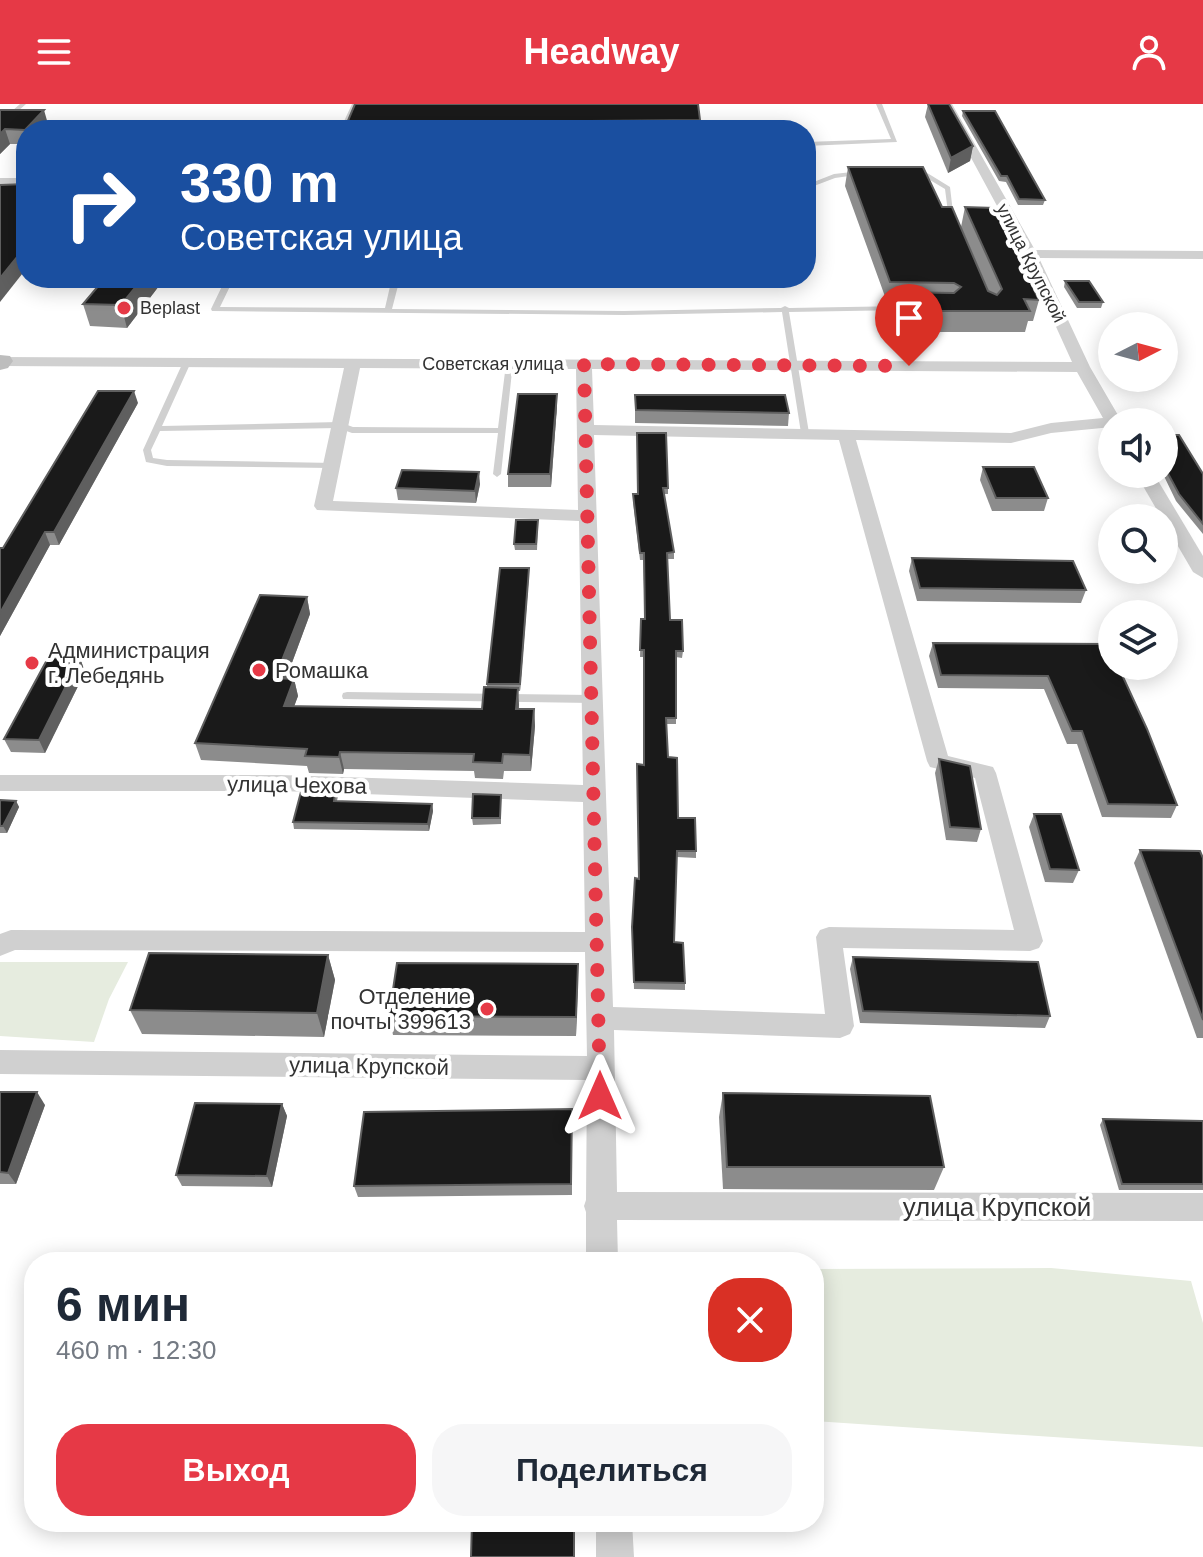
<!DOCTYPE html>
<html lang="ru">
<head>
<meta charset="utf-8">
<style>
	body { margin:0; font-family:Helvetica,sans-serif; background:#f6f6f7; color:#1f2937; height:100vh; display:flex; flex-direction:column; font-size:30px; white-space:nowrap }
	* { box-sizing:border-box; margin:0 }
	p { font-size:26px; color:#747a83 }
	.icon { flex:none; width:44px; height:44px; fill:none; stroke:currentColor; stroke-width:2; stroke-linecap:round; stroke-linejoin:round }
	.map { position:relative; flex:1; overflow:hidden }
	.drawer { position:absolute; left:24px; top:1148px; width:800px; height:280px; display:flex; flex-direction:column; background:#fff; border-radius:32px; box-shadow:0 4px 20px #0003 }
	.drawer>* { flex:none }
	.hud { position:absolute; left:16px; top:16px; width:800px; height:168px; border-radius:32px; box-shadow:0 4px 20px #0003; background:#1a4fa0; color:#fff; overflow:hidden }
	.needle { width:52px; rotate:84deg }
	.buttons { position:absolute; left:1098px; top:208px; display:grid; gap:16px }
	.buttons a { display:grid; place-items:center; width:80px; height:80px; border-radius:50%; background:#fff; box-shadow:0 4px 20px #0003; font-size:40px }
	.pin { position:absolute; display:grid; place-items:center; width:68px; height:68px; color:#fff; margin:-82px -34px; border-radius:50% 50% 50% 0; rotate:-45deg; box-shadow:0 0 8px #0007 }
	.pin .icon { rotate:45deg }
	.me { position:absolute; width:88px; margin:-44px; rotate:0deg; stroke-linejoin:round; filter:drop-shadow(0 0 6px #0008) }
	.turn { display:flex; align-items:center; gap:28px; height:168px; padding:0 32px; font-size:36px }
	.turn .icon { width:104px; height:104px; stroke-width:2.5 }
	.turn b { display:block; font-size:56px; line-height:68px }
	.round { display:grid; place-items:center; flex:none; width:84px; height:84px; border-radius:32px; background:#f6f6f7 }
	.overview { display:flex; align-items:center; justify-content:space-between; height:136px; padding:0 32px }
	h1 { font-size:48px; font-weight:700; line-height:60px }
	.button { display:flex; gap:16px; margin-top:auto; padding:16px 32px }
	.button a { flex:1; height:92px; border-radius:32px; background:#e63946; color:#fff; font-size:32px; font-weight:700; line-height:92px; text-align:center }
	.button a+a { background:#f6f6f7; color:#1f2937 }
	header { display:flex; justify-content:space-between; align-items:center; height:104px; padding:0 32px; background:#e63946; color:#fff; font-size:36px; font-weight:700 }
	.map>svg:first-child { display:block }
	.green { fill:#e6ecdf }
	.lines { fill:none; stroke-linecap:round; stroke-linejoin:round }
	.lane { fill:#d0d0d0; fill-rule:evenodd }
	.street { fill:#d0d0d0; fill-rule:evenodd }
	.secondary { fill:#bdbdbd; fill-rule:evenodd }
	.wall { fill:#8c8c8c }
	.shaded-wall { fill:#5f5f5f }
	.building { fill:#1a1a1a; stroke:#5f5f5f; stroke-width:2 }
	.route { stroke:#e63946; stroke-width:14; stroke-dasharray:0 25.2 }
	.poi-dot { fill:#e63946; stroke:#fff; stroke-width:3 }
	.labels { text-anchor:middle; dominant-baseline:central; stroke-width:8; stroke-linejoin:round; paint-order:stroke }
	.far-street-label { font-size:18px; fill:#333; stroke:#fff }
	.far-poi-label { font-size:18px; fill:#333; stroke:#fff; text-anchor:start }
	.poi-label { font-size:22px; fill:#333; stroke:#fff; text-anchor:start }
	.street-label { font-size:22px; fill:#333; stroke:#fff }
	.near-street-label { font-size:26px; fill:#333; stroke:#fff }
</style>
</head>
<body>
<header><svg class="icon" aria-label="menu" viewBox="0 0 24 24"><path d="M4 6h16M4 12h16M4 18h16"/></svg>Headway<svg class="icon" aria-label="person" viewBox="0 0 24 24"><circle cx="12" cy="8" r="4"/><path d="M4 21q1-7 8-7t8 7"/></svg></header>
<div class="map">
<svg width="1203" height="1453" viewBox="0 0 1203 1453">
	<rect width="100%" height="100%" fill="#fff"/>
	<g class="green">
		<path d="M0,858H128L109,895L94,938L0,932Z"/>
		<path d="M1051,1164L1191,1177L1203,1219V1343L814,1317V1165Z"/>
	</g>
	<g class="lines">
		<g class="lane">
			<path d="M20,0H26L8,16H4V14Z"/>
			<path d="M352,0H358L346,26H340Z"/>
			<path d="M876,0H882L897,38L806,42V38L891,35Z"/>
			<path d="M911,65L924,67L950,83L954,117L949,116L945,85L920,70L909,68Z"/>
			<path d="M861,67L863,70L835,74L806,85V81L834,70Z"/>
			<path d="M226,174H234L220,203L385,204L392,174H400L392,205L624,207L781,204L785,202L789,204L905,202L909,204L905,206L789,208L809,329L805,332L801,329L782,208L624,211L212,207L211,205Z"/>
			<path d="M184,256L191,258L162,322L339,318L353,323L498,324L506,260L513,258L501,370L497,373L493,370L498,329H352L338,324L160,327L151,346L153,354L167,356L334,359L335,361L331,364L167,362L146,358L143,346Z"/>
			<path d="M347,588L592,591L597,595L592,599L343,595L342,592L343,589Z"/>
		</g>
		<g class="street">
			<path d="M942,0H952L1035,146L1203,147V155L1039,154L1090,263L1122,318H1112V323L1051,329L1011,339L856,336L948,652L993,663L996,669L1043,837L1039,844L1030,847L843,844L854,922L850,930L840,934L614,926L617,1088L1203,1089V1117L617,1116L618,1158H586V1108L584,1102L586,1096L587,976L0,970V946L587,952L585,848L15,846L0,852V830L11,826L585,828L583,698L280,687H0V671H280L583,681L579,417L317,406L314,402L344,264L2,262L0,253L1072,258L1023,150ZM360,264L576,265L578,406L333,397ZM592,265L1077,268L1103,314L1051,319L1011,329L594,321ZM594,331L839,336L927,657L930,663L975,674L1014,826L829,823L820,826L816,833L825,910L613,903Z"/>
			<rect x="0" y="74" width="26" height="8"/>
			<path d="M1136,370H1154L1203,452V474L1193,468Z"/>
			<path d="M596,1418H632L634,1453H596Z"/>
		</g>
		<path class="secondary" d="M0,251L10,252L13,257L8,264L0,266Z"/>
	</g>
	<g class="wall">
		<path d="M928,0H949L973,42L970,57L948,69L925,13Z"/>
		<path d="M0,6L48,20L26,26V40H10L0,50Z"/>
		<path d="M963,7L1045,96L1043,101H1018L1006,78L999,77L962,12Z"/>
		<path d="M700,16V26H348L347,19Z"/>
		<path d="M848,63L942,103L989,188L961,123L965,103L1039,196L1033,217H1028L1025,228H897L891,208L892,198H887L845,82Z"/>
		<path d="M105,174H165L127,224L90,222L83,200Z"/>
		<path d="M1065,177L1103,198L1101,204H1077L1064,183Z"/>
		<path d="M635,291L789,309L788,322L635,319Z"/>
		<path d="M138,299L59,441H50L0,532V444H3Z"/>
		<path d="M557,302L551,383H508V370Z"/>
		<path d="M637,329L668,384V390H664L674,448V455H667L670,516L683,547L682,554L676,553V620H666L668,653L678,714L696,747V754L677,753L674,838L685,879V886L634,885L632,823L638,775L644,661V553H640L641,515H645L643,456H640L633,397V390H638Z"/>
		<path d="M1164,331L1203,370V430L1176,397L1163,370H1164Z"/>
		<path d="M983,363L1048,394L1044,407H992L980,376Z"/>
		<path d="M480,380L476,399L398,396L396,384Z"/>
		<path d="M538,423L537,446H515L514,440Z"/>
		<path d="M912,454L1086,486L1081,499L917,497L909,467Z"/>
		<path d="M529,464L520,587H518L519,605H534L535,622L531,667H504L503,675L475,674L474,667L344,665L343,670L309,669L307,662L201,656L195,639L307,493L310,510L286,575H294L298,592L294,602L482,605L487,584V580Z"/>
		<path d="M933,539L1109,540L1177,701L1171,714L1102,713L1077,640H1067L1044,585L938,584L929,552Z"/>
		<path d="M80,554L85,568L45,649L11,648L4,635Z"/>
		<path d="M939,655L981,725L977,738L946,736L935,669Z"/>
		<path d="M501,691V720L473,721L472,714Z"/>
		<path d="M338,692L337,697L432,700L433,707L429,727L294,725L293,718Z"/>
		<path d="M0,696L16,697L19,703L7,729H0Z"/>
		<path d="M1034,710L1079,766L1073,779L1045,778L1029,723Z"/>
		<path d="M1140,746L1203,754V934H1197L1134,759Z"/>
		<path d="M328,851L335,876L324,933L142,930L130,906Z"/>
		<path d="M853,853L1050,912L1045,924L860,919L850,865Z"/>
		<path d="M578,860L576,932L393,931L389,912Z"/>
		<path d="M0,988L45,1001L16,1080H0Z"/>
		<path d="M723,989L944,1063L934,1086L723,1085L719,1013Z"/>
		<path d="M282,1000L287,1012L272,1083L182,1082L176,1071Z"/>
		<path d="M1103,1015L1203,1017V1086H1119L1100,1021Z"/>
		<path d="M572,1017V1091L358,1093L354,1082Z"/>
	</g>
	<g class="shaded-wall">
		<path d="M44,6L48,20L43,26H26V30L25,26Z"/>
		<path d="M5,25L10,40L0,50V30Z"/>
		<path d="M973,42L970,57L948,69L951,54Z"/>
		<path d="M26,142V165L0,198V174Z"/>
		<path d="M143,174H165L127,224L121,201Z"/>
		<path d="M134,287L138,299L59,441L54,428Z"/>
		<path d="M557,290V302L551,383L550,370Z"/>
		<path d="M479,368L480,380L476,399L475,387Z"/>
		<path d="M45,428L50,441L0,532V509Z"/>
		<path d="M529,464V471L520,587V580Z"/>
		<path d="M307,493L310,510L280,591L275,574Z"/>
		<path d="M80,554L85,568L45,649L39,636Z"/>
		<path d="M294,575L298,592L288,619L284,602Z"/>
		<path d="M518,584L519,601L517,622L516,605Z"/>
		<path d="M534,605L535,622L531,667L530,651Z"/>
		<path d="M340,648L344,665L343,670L339,653Z"/>
		<path d="M16,697L19,703L7,729L3,722Z"/>
		<path d="M432,700L433,707L429,727L428,720Z"/>
		<path d="M328,851L335,876L324,933L317,909Z"/>
		<path d="M578,860V878L576,932V913Z"/>
		<path d="M37,988L45,1001L16,1080L8,1069Z"/>
		<path d="M282,1000L287,1012L272,1083L267,1072Z"/>
	</g>
	<g class="building">
		<path d="M355,0H698L700,16L347,19Z"/>
		<path d="M928,0H949L973,42L951,54Z"/>
		<path d="M0,6H44L25,26L5,25L0,30Z"/>
		<path d="M963,7H995L1045,96L1019,95L1007,72H1001Z"/>
		<path d="M848,63H923L942,103H952L988,187L997,191L1002,185L965,103L995,104L1039,196L1024,195L1030,207H901L894,188L954,189L961,183L954,179L890,178Z"/>
		<path d="M26,80V103L23,107H26V142L0,174V81Z"/>
		<path d="M105,174H143L121,201L83,200Z"/>
		<path d="M1065,177H1089L1103,198H1079Z"/>
		<path d="M98,287H134L54,428H45L0,509V444H3Z"/>
		<path d="M518,290H557L550,370H508Z"/>
		<path d="M635,291H785L789,309L636,306Z"/>
		<path d="M637,329H666L668,384H663L674,448L667,449L670,516H682L683,547H676V614H666L668,653L677,654L678,714H695L696,747H677L674,838L683,839L685,879L634,878L632,823L635,774L639,775L637,660L644,661V546H640L641,515H645L644,449H640L633,390H638Z"/>
		<path d="M1164,331H1179L1203,370V420L1179,390L1164,362Z"/>
		<path d="M983,363H1034L1048,394H996Z"/>
		<path d="M402,366L479,368L475,387L396,384Z"/>
		<path d="M516,416H538L536,440H514Z"/>
		<path d="M912,454L1073,457L1086,486L920,484Z"/>
		<path d="M500,464H529L520,580H487Z"/>
		<path d="M260,491L307,493L275,574L294,575L284,602L482,605L484,583L518,584L516,605H534L530,651L503,650L502,659L473,658L474,650L340,648L339,653L305,652L307,645L195,639Z"/>
		<path d="M933,539L1109,540L1112,548V562H1118L1147,625L1177,701L1108,700L1082,627H1072L1048,572L941,571Z"/>
		<path d="M48,554H80L39,636L4,635Z"/>
		<path d="M939,655L970,662L981,725L950,723Z"/>
		<path d="M302,684L336,685L334,697L432,700L428,720L293,718Z"/>
		<path d="M473,690L501,691L500,714H472Z"/>
		<path d="M0,696L16,697L3,722H0Z"/>
		<path d="M1034,710H1061L1079,766L1050,765Z"/>
		<path d="M1140,746L1200,747L1203,754V916Z"/>
		<path d="M149,849L328,851L317,909L130,906Z"/>
		<path d="M853,853L1038,858L1050,912L863,907Z"/>
		<path d="M397,859L578,860L576,913L389,912Z"/>
		<path d="M0,988H37L8,1069L0,1068Z"/>
		<path d="M723,989L930,992L944,1063H727Z"/>
		<path d="M195,999L282,1000L267,1072L176,1071Z"/>
		<path d="M572,1005L571,1080L354,1082L364,1008Z"/>
		<path d="M1103,1015L1203,1017V1080H1122Z"/>
		<path d="M472,1418H574V1453H471Z"/>
	</g>
	<g class="lines">
		<path class="route" d="M600,992L584,260L909,262"/>
	</g>
	<g class="poi-dot">
		<circle cx="124" cy="204" r="8"/>
		<circle cx="32" cy="559" r="8"/>
		<circle cx="259" cy="566" r="8"/>
		<circle cx="487" cy="905" r="8"/>
	</g>
	<g class="labels">
		<g class="far-street-label">
			<text transform="translate(1031 159) rotate(63)">улица Крупской</text>
			<text x="493" y="260">Советская улица</text>
		</g>
		<g class="far-poi-label">
			<text x="140" y="204">Beplast</text>
		</g>
		<g class="poi-label">
			<text x="48" y="546">Администрация<tspan x="48" dy="25">г. Лебедянь</tspan></text>
			<text x="275" y="566">Ромашка</text>
			<text x="471" y="892" text-anchor="end">Отделение<tspan x="471" dy="25">почты 399613</tspan></text>
		</g>
		<g class="street-label">
			<text transform="translate(297 681) rotate(1)">улица Чехова</text>
			<text transform="translate(369 962) rotate(1)">улица Крупской</text>
		</g>
		<g class="near-street-label">
			<text x="997" y="1103">улица Крупской</text>
		</g>
	</g>
</svg>
<div class="buttons">
<a><svg class="needle" viewBox="-14 -14 28 28"><path d="M0-13l5 13h-10z" fill="#e53935"/><path d="M0 13l5-13h-10z" fill="#747a83"/></svg></a>
<a><svg class="icon" aria-label="sound" viewBox="0 0 24 24"><path d="M4 9h4l5-4v14l-5-4H4zM17 9q2 3 0 6"/></svg></a>
<a><svg class="icon" aria-label="search" viewBox="0 0 24 24"><circle cx="10" cy="10" r="6"/><path d="M15 15l6 6"/></svg></a>
<a><svg class="icon" aria-label="layers" viewBox="0 0 24 24"><path d="M12 4l9 5-9 5-9-5zM3 14l9 5 9-5"/></svg></a>
</div>
<div class="pin" style="left:909px;top:262px;background:#d93025"><svg class="icon" aria-label="arrive" viewBox="0 0 24 24"><path d="M6 21V4h12l-3 4 3 4H6"/></svg></div>
<svg class="me" style="left:600px;top:992px" viewBox="-20 -20 40 40"><path d="M0-17L14 15 0 8-14 15z" fill="#e63946" stroke="#fff" stroke-width="4"/></svg>
<div class="hud">
<div class="turn"><svg class="icon" aria-label="right" viewBox="0 0 24 24"><path d="M7 20v-9h11M14 6l5 5-5 5"/></svg><div><b>330 m</b>Советская улица</div></div>
</div>
<section class="drawer">
<div class="overview"><div><h1>6 мин</h1><p>460 m · 12:30</p></div><a class="round" style="background:#d93025;color:#fff"><svg class="icon" aria-label="close" viewBox="0 0 24 24"><path d="M6 6l12 12M18 6L6 18"/></svg></a></div>
<div class="button"><a>Выход</a><a>Поделиться</a></div>
</section>
</div>
</body>
</html>
